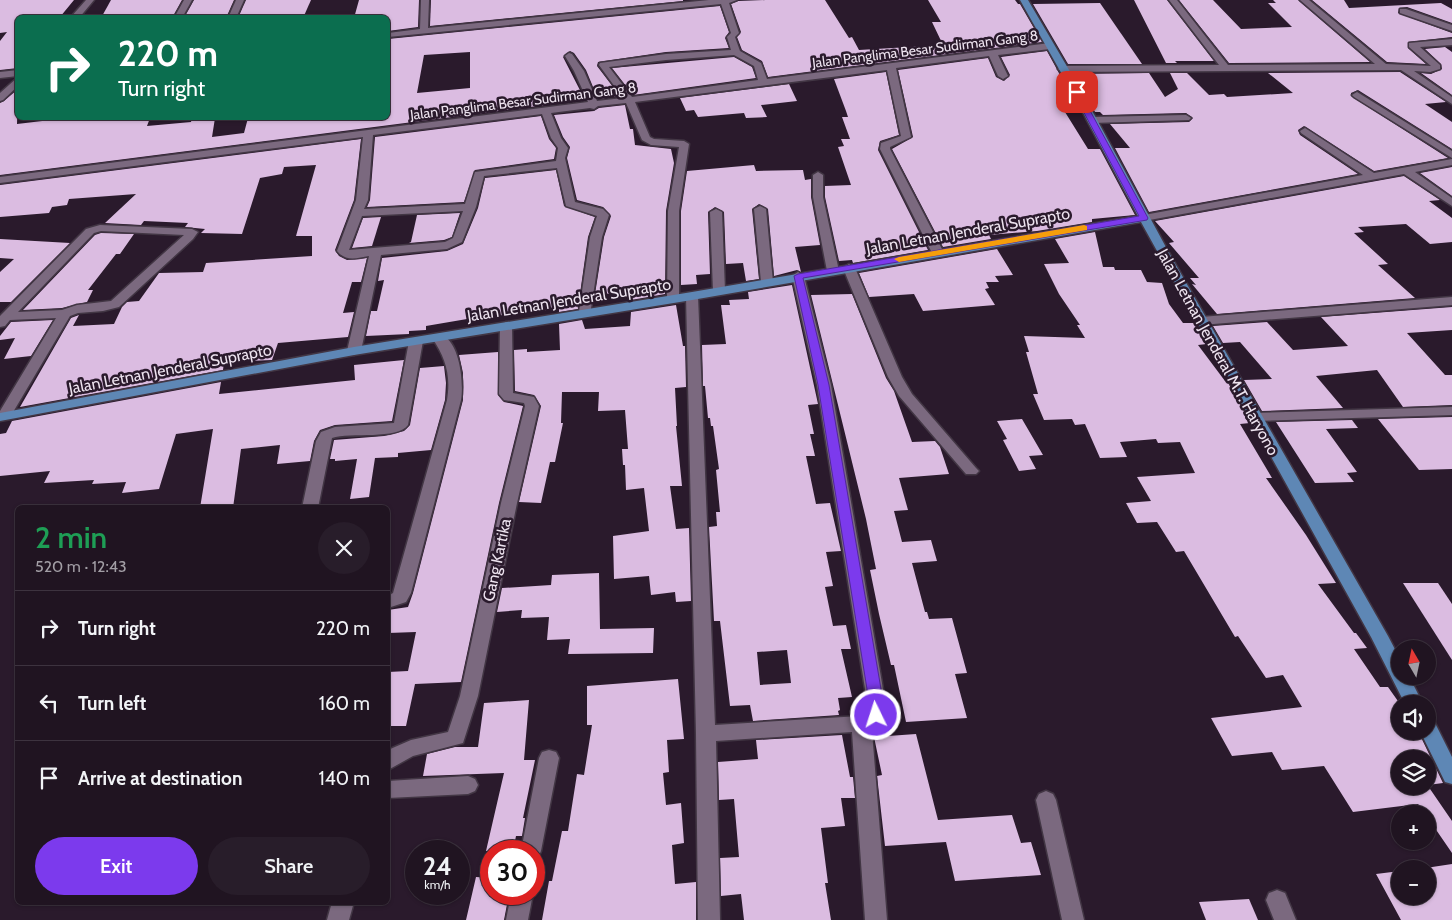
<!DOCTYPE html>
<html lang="en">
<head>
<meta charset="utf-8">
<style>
	body { margin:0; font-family:Cabin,sans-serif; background:#281d2a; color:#f1f3f6; height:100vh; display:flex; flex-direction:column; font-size:19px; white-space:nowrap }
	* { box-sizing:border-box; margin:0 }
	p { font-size:16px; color:#a29ea5 }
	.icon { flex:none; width:28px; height:28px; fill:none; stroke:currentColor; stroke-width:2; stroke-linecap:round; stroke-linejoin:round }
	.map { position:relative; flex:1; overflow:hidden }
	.drawer { position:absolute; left:15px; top:505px; width:375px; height:400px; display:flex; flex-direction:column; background:#201421; border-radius:8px; box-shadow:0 1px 4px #0004,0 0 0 1px #3d333f }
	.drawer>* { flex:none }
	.guide { position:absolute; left:15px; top:15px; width:375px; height:105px; border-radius:8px; box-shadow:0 1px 4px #0004,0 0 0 1px #3d333f; background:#0b6e4f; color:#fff; overflow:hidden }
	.needle { width:32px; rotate:351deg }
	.controls { position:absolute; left:1391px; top:640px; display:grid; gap:10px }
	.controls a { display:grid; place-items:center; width:45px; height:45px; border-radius:50%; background:#201421; box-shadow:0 1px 4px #0004,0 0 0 1px #3d333f; font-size:25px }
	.speed { position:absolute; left:405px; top:840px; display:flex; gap:10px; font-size:25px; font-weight:700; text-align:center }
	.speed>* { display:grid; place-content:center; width:65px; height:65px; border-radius:50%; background:#201421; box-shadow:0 1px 4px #0004,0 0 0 1px #3d333f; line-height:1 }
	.speed small { font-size:12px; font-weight:400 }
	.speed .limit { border:8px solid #d22; background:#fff; color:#111 }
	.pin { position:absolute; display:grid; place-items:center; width:42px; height:42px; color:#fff; margin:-21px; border-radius:10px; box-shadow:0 2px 8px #0006 }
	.me { position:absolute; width:55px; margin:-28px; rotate:356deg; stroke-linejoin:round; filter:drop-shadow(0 0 4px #0008) }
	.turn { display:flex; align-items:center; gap:18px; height:105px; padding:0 20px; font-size:22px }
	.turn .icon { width:65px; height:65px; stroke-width:2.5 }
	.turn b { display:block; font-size:35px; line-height:42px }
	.round { display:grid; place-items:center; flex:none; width:52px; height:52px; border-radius:26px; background:#281d2a }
	.head { display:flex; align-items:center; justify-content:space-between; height:85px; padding:0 20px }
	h1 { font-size:30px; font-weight:600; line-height:38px; color:#1e9e55 }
	.action { display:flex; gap:10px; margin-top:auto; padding:10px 20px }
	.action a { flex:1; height:58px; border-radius:30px; background:#7c3aed; color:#fff; font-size:20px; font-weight:600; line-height:58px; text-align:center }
	.action a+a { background:#281d2a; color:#f1f3f6 }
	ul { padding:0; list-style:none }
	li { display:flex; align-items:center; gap:15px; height:75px; padding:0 20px; border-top:1px solid #3d333f }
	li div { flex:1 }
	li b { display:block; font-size:19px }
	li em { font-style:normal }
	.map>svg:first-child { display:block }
	.building { fill:#dbbce1; fill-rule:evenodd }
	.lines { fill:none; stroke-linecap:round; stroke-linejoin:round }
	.minor-casing { stroke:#423644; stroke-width:3 }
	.major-casing { stroke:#423644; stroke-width:3 }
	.minor { fill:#7b697f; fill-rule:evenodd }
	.major { fill:#5e87b5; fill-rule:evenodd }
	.route { fill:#7c3aed; stroke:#51269a }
	.slow { fill:#f59e0b }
	.labels { text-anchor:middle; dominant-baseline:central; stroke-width:5; stroke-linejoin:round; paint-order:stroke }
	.far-street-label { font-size:14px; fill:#ede3ef; stroke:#2a1a2c }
	.street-label { font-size:16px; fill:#ede3ef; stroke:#2a1a2c }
</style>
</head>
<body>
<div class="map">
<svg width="1452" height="920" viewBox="0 0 1452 920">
	<rect width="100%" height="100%" fill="#2a1a2c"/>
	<g class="building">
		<path d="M0,0H74L60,17L18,18V68L0,70V41L7,32L0,33Z"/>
		<path d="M111,0H182L172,18H101Z"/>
		<path d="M194,0H234L226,18H184Z"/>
		<path d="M246,0H311L303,18H238Z"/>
		<path d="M359,0H419L418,27L388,31V18H354Z"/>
		<path d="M431,0H683V1L430,26Z"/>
		<path d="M766,0H825L849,38L852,37L859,50L943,45L932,22H941L928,0H1015L1018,4H1020L1042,42L768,77L762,61L742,50L737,37L741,32L731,4L738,1Z"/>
		<path d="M1134,0H1167L1214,61H1175L1177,63H1166Z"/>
		<path d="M1179,0H1213L1241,29L1292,27L1268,3H1276L1273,0H1298L1370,62L1229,63Z"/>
		<path d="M1312,0H1344L1349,8L1441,3L1452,9V23L1407,7L1399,8L1398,13L1452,33V37L1408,42V48L1426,64L1387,62Z"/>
		<path d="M1100,3L1142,64H1068L1033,4Z"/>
		<path d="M720,6L729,32L725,38L729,48L666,52L598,62L597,66L620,96L598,99L586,70L574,53L570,51L563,57L585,100L0,175V103L4,101L18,89L17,124L59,119L60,118H150L147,126L191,122L192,118H215L212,137L244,133L248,118H388V39ZM470,52V88L417,93L424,55Z"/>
		<path d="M1445,47L1452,52V95L1421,73L1431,74L1442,69L1441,64L1425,49Z"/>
		<path d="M1047,51L1080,112H1065L1088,149H1100L1135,215L1092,219V222L1037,231L989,235L991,239L943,247L892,149L913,137L898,70L988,58L996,77L1004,81L1010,75L1001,57Z"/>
		<path d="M734,57L752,67L756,78L633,95L612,68Z"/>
		<path d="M886,72L899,135L880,141L878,150L928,250L853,263L852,260L839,261L825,197V186L851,185L838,147L844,146L841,139H850L842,117H848L846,111L834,79Z"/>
		<path d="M1400,72L1446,102L1425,104L1452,122V149L1358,90L1351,93V96L1448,158L1374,171L1304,126L1298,130L1300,135L1358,174L1149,212L1115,148H1130L1110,124L1189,122L1193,118L1186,113L1103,115L1100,112H1095L1074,74L1149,73L1165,97L1178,89L1170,73H1187L1209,95L1224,94L1227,97L1293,93L1268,73Z"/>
		<path d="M789,84L797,101L761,105L767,117L746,118L744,113L698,117L694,110L686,111L680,98Z"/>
		<path d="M625,105L630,129H633L635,145L671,149L674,163L666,211L665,294L631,300L632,293L595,294L604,237L611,216L603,207L577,200L567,158L570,147L563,137L554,115L594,111L599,108Z"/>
		<path d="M541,116L549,139L556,148L554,159L475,170L464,202L367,207L370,200L375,137Z"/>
		<path d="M361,139L354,200L335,250L339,256L347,260L367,258L361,282H352L343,313L354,312L348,337L278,343L272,360L224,362L223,370L20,407L71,318L79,315L73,326L114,324L122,307L127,302L139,301L159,273L203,272L206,263L312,256V236H296L316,165L284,167L282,174L260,178L242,234L201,233L205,229L185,227L188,223L144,221L141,225L105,223L136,194L69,199L67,205L52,207L49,213L0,217V185Z"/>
		<path d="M754,165L756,171L803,170L805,180L811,179V197L820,245L795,247L801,272L797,270L774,276L768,209L759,204L752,209L759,279L746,281L743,263L726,264L724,212L715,207L708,212L710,274L696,275L697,284L681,285V211L687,171Z"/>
		<path d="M1452,167V196L1420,173Z"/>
		<path d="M556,170L564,206L595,217L588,237L580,294H576L578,309L559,312V309L517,314V312L468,322L467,319L426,326V330L409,331V334L366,336L371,311H377L384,280L378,281L382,258L447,251L463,244L478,208L485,178Z"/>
		<path d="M1404,176L1440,200L1429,201L1452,218V242L1430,244L1406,224L1358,227L1364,232L1354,233L1388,264L1378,265L1415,298L1217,314L1192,284L1196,285L1190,278H1199L1169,243L1174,242L1155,221Z"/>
		<path d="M460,213L452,237L444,240L409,243L411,242L417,215Z"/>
		<path d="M381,217L372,246L352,248L363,218Z"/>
		<path d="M1095,232L1103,267H1114L1115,270H1141L1147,282L1162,283L1169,304L1183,323H1195L1207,344L1198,345L1225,381H1227L1246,415L1245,418L1250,423L1240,424L1272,478H1266L1306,535L1336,583L1318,584L1354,633H1356L1367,648L1354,649L1380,687H1388L1400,704V731H1418L1443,783L1428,785V759H1400V786H1428L1452,821V853L1428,818V814H1425L1418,804L1353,812L1324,766L1282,770L1272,752L1232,756L1211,718L1302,707L1283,675L1266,678L1238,636L1235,637L1184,551L1176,552L1157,522L1137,523L1126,503L1151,501L1137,477L1195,473L1180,442L1158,443L1156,439L1120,442L1127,457L1100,458L1085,424L1075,425L1072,419L1044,420L1033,394H1038L1026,352H1029L1024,336L1085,338L1077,325H1080L1059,294L1044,264L1069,263L1055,239Z"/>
		<path d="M101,233L134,234L120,254H116L88,290H93L87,302L62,308L23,310L95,235Z"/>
		<path d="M0,239L70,243L11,302H0V272L14,259L0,258Z"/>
		<path d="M997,249L1013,275L995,276L999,282H986L989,288L985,289L995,305L923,311L914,294L869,297L859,273Z"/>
		<path d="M792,285L818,404L808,405L814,434H810L815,456H806L816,504L830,503L841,551L826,552L833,586L825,587L833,626L846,625L851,649H841L852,697L838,698L840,710L838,711L839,715L753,721L750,705L730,706L720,621H714L709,527L717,526L716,512H720L716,470L719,469L713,426H711L710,418H708L705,386H703L702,345L726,344L721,305H730L729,300L749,299L748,292ZM787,650L791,683L760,685L757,652Z"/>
		<path d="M852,294L886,378L894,391L912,442L935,441L940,447L949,474L899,478L908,510L894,511L902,542L931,540L937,561L912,563L925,612H927L929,619L952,618L967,673L955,674L967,718L906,722L894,665H891L879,614L870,570L876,569L866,519L811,295Z"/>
		<path d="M676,305L683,346H685L686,387L675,388L677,426H676L682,486H670L676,529L689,528L691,601L676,602L675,592L651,595L649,576L614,579L613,536L649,531L644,488L626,490L625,465H623L622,449H628L625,410L598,411L599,392H562L561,423H563L555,462H550L541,503L519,502L541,406L534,395L515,391L514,350L527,349V352L560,350L559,324L582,320L585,329L630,326L631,312Z"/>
		<path d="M1452,307V330L1407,333L1445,375H1452V405L1403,407L1377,370L1316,376L1343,408L1262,411L1244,380L1272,379L1240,342L1223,343L1213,326L1267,322L1293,350L1348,346L1321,317Z"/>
		<path d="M53,320L31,356L4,359L15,338L0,340V336L11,322Z"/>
		<path d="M498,352V395L504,402L523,406L499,503L461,682L415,684L406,726H388V672L408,671L416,632L388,633V610L408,607L413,593L463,400V373L459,355Z"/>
		<path d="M404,360L392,421L335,425L320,430L314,441L310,461L277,464L280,445L241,449L233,508H200L213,429L176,434L159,489L122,493L126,482L92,484L94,480L44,483L50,471L0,476V434L6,433L12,421L221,382L219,394L355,380L354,365Z"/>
		<path d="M444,366L446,383L445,400L431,450L398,453V457L375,458L369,497L350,499L357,459L335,461V459H330L334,440L384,436L404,431L410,425L420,368Z"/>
		<path d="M1452,417V469L1419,470L1378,419Z"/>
		<path d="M1022,419L1043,455L1029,456L1036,469L1019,471L1003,440L1007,439L997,421Z"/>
		<path d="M1352,420L1358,428L1326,429L1357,472L1347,473L1354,482L1315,483L1276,422Z"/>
		<path d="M599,573L600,629L654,628L653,653L568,654L570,639L547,640L549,617L521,618L522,610L497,612L502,588L551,585L552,575Z"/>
		<path d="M1403,583H1438L1452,604V660Z"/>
		<path d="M678,679L684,739L667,740L669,772L663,773L666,805L681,803L684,843L672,845L675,884L696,882V920H542L549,881H552L562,831H568L577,774L584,775L592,725H587V686Z"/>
		<path d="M529,700L524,760H535L523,818H525L522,836H516L513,851H486L504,773L423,776L427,754L455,747H478L484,703Z"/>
		<path d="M916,734L938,820L1012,815L1021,843L1031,842L1041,875L955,881L946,842L885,846L877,776L882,775L874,737Z"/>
		<path d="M842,735L850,777H853L855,798H841L845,826L821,828L828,883H825L831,920H744L741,894L721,896L720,858L739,857L734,799L719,800L718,762L758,759L756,740Z"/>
		<path d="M1452,864V920H1401L1376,874L1400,871V896H1428V869H1419Z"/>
		<path d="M476,877L491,878V894H509L504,920H466Z"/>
		<path d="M1249,899L1258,920H1206L1199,902Z"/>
	</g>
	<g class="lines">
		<defs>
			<g id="minor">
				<path d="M86,0H94L79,18H70Z"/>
				<path d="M184,0H192L182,18H174Z"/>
				<path d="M236,0H244L236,18H228Z"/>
				<path d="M421,0H429L428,28L709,0H737L729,3L739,33L735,37L740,51L761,63L767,79L1050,43L1054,46L1050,49L998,55L1008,76L1003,79L998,76L989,56L896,68L911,137L890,147V149L944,253L942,256L938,257L932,253L880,149L881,143L901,136L887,70L635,102L650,137L654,139L684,141L689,144L679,211V299L673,303L667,299L668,211L679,147L651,145L642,140L626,103L598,106L594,109L590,108L551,113L561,138L568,148L565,158L575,202L603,209L609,215L602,237L590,315L585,316L579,312L590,237L597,216L566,206L557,168L484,176L476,207L462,242L447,249L381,255L361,351L354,355L347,351L369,256C357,258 346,262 337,251L356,200L363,137L0,183V177L588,102L574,71L565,56L569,53L572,54L584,71L597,101L623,98L599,65L600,63L666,54L731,50L727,37L731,33L721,4L388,37V33L420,29ZM734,55L754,66L758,80L632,97L609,67L666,60ZM542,114L551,138L558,148L556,161L475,172L465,204L364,209L368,200L373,135ZM463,211L453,238L445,242L349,250L362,216Z"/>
				<path d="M1169,0H1177L1228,65L1375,64L1300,0H1309L1386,64L1431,66L1409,47V43L1452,39V45L1420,47L1440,65V69L1430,72L1414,71L1452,97V104L1401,70L1063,72L1058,69L1063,66L1219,65Z"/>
				<path d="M1400,9H1406L1452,25V31L1400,13Z"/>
				<path d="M18,70V76L0,78V72Z"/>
				<path d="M18,77V86L3,100L0,101V93Z"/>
				<path d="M1357,92L1452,151V158L1354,97L1352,95Z"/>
				<path d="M1186,115L1191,118L1189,120L1092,123L1087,120L1092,117Z"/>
				<path d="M1305,128L1374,173L1452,159V165L1415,172L1452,198V206L1404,174L1144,221L1138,218L1144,215L1363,175L1301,133L1300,131Z"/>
				<path d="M818,172L823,175V197L839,271L833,275L827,271L813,197V175Z"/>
				<path d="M760,206L766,209L773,282L767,286L761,282L754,209Z"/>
				<path d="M716,209L722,212L725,291L719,295L713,291L710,212Z"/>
				<path d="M100,225L192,229L198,232L193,239L119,307L103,311L78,313L70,316L9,419H0V411L56,318L10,320L5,326L0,327V316L86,229ZM101,231L184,235L111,301L77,305L62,310L18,312L94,233Z"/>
				<path d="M849,264L855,268L902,377L912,394L976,468L979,471L976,474H966L899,396L888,377L843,268Z"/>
				<path d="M798,272L804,276L831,385L883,689C885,708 890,715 872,727V731L887,920H865L852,732L716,741L720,920H698L696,734L686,296L688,293H696L698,296L715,725L860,716L866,712L865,689L817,385L792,276Z"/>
				<path d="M1452,297V305L1201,325L1195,321L1201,317Z"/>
				<path d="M506,322L512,326L513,393L534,397L539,406L517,503L478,696L463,743L413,756L388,770V750L411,740L448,732L460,696L501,503L525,406L524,403L504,400L499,394L500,326Z"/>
				<path d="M439,334C460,339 464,383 461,400L411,593L406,602L388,608V596L393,593L447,400C451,376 446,358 432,338Z"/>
				<path d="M416,337L423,341L408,425C398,440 350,432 332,438L318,508H302L316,441L321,432L335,427L394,423L409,341Z"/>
				<path d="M1452,407V415L1254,421L1249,420L1247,417L1249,414L1254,413Z"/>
				<path d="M549,750L556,752L559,758L541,851L538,858L534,859V851H521L539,758L542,752Z"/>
				<path d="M468,776L475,779L478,785L475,791L468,794L388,798V781Z"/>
				<path d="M1046,791L1053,794L1056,800L1084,920H1062L1036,800L1039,794Z"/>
				<path d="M1277,890L1285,893L1296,920H1274L1266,900L1269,893Z"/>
				<path d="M511,894H533L528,920H506Z"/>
				<path d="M332,902H354L349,920H327Z"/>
			</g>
			<g id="major">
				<path d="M1020,0H1028L1082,92L1168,251L1388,636L1400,659V676H1409L1423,704H1405L1371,637L1141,222L692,300L354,355L0,421V413L354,347L692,292L1138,216L1072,92Z"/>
				<path d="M1428,721L1435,723L1452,757V784L1445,782L1420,731H1428Z"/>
			</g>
		</defs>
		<use href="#minor" class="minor-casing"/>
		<use href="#major" class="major-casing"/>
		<use href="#minor" class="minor"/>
		<use href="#major" class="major"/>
	</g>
	<path class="route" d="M1074,90L1080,92L1148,218L1147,220L803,278L829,385L881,689L883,715L881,719L876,721L871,719L869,715L867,689L818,385L794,276L798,274L1139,216L1073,92Z"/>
	<path class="slow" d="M1084,225L1087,226V230L899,262L894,259L899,257Z"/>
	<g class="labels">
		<g class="far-street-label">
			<text transform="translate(925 49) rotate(-7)">Jalan Panglima Besar Sudirman Gang 8</text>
			<text transform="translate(523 101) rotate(-7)">Jalan Panglima Besar Sudirman Gang 8</text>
		</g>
		<g class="street-label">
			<text transform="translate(968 231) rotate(-10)">Jalan Letnan Jenderal Suprapto</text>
			<text transform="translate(569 300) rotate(-9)">Jalan Letnan Jenderal Suprapto</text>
			<text transform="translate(1218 352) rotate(61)">Jalan Letnan Jenderal M.T. Haryono</text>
			<text transform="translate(170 369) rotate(-11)">Jalan Letnan Jenderal Suprapto</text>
			<text transform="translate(497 560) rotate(-78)">Gang Kartika</text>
		</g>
	</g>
</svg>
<div class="controls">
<a><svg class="needle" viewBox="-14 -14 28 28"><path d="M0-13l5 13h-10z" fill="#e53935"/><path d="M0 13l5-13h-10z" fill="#a29ea5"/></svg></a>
<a><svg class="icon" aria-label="sound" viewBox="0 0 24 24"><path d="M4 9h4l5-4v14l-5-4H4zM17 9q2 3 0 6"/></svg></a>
<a><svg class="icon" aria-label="layers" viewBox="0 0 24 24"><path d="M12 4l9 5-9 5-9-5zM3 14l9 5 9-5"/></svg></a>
<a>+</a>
<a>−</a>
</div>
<div class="speed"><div>24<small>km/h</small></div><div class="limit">30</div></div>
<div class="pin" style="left:1077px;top:92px;background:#d93025"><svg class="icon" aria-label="arrive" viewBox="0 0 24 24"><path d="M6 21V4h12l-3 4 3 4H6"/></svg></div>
<svg class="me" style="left:876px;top:715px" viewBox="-20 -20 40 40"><circle r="17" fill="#7c3aed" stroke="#fff" stroke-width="3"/><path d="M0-11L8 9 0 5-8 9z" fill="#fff"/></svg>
<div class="guide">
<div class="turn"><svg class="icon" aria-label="right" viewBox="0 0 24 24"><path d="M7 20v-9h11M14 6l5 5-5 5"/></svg><div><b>220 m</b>Turn right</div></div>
</div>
<section class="drawer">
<div class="head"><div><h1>2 min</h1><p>520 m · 12:43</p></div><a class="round"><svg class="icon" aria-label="close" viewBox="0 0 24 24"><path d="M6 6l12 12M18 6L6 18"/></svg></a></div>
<ul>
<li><svg class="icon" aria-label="right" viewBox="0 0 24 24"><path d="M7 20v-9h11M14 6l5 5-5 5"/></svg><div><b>Turn right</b></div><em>220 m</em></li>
<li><svg class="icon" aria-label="left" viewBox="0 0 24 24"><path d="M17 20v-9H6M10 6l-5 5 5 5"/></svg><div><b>Turn left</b></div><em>160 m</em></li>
<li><svg class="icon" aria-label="arrive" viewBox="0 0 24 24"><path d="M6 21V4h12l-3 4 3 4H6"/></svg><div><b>Arrive at destination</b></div><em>140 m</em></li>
</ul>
<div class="action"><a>Exit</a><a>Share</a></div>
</section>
</div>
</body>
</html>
